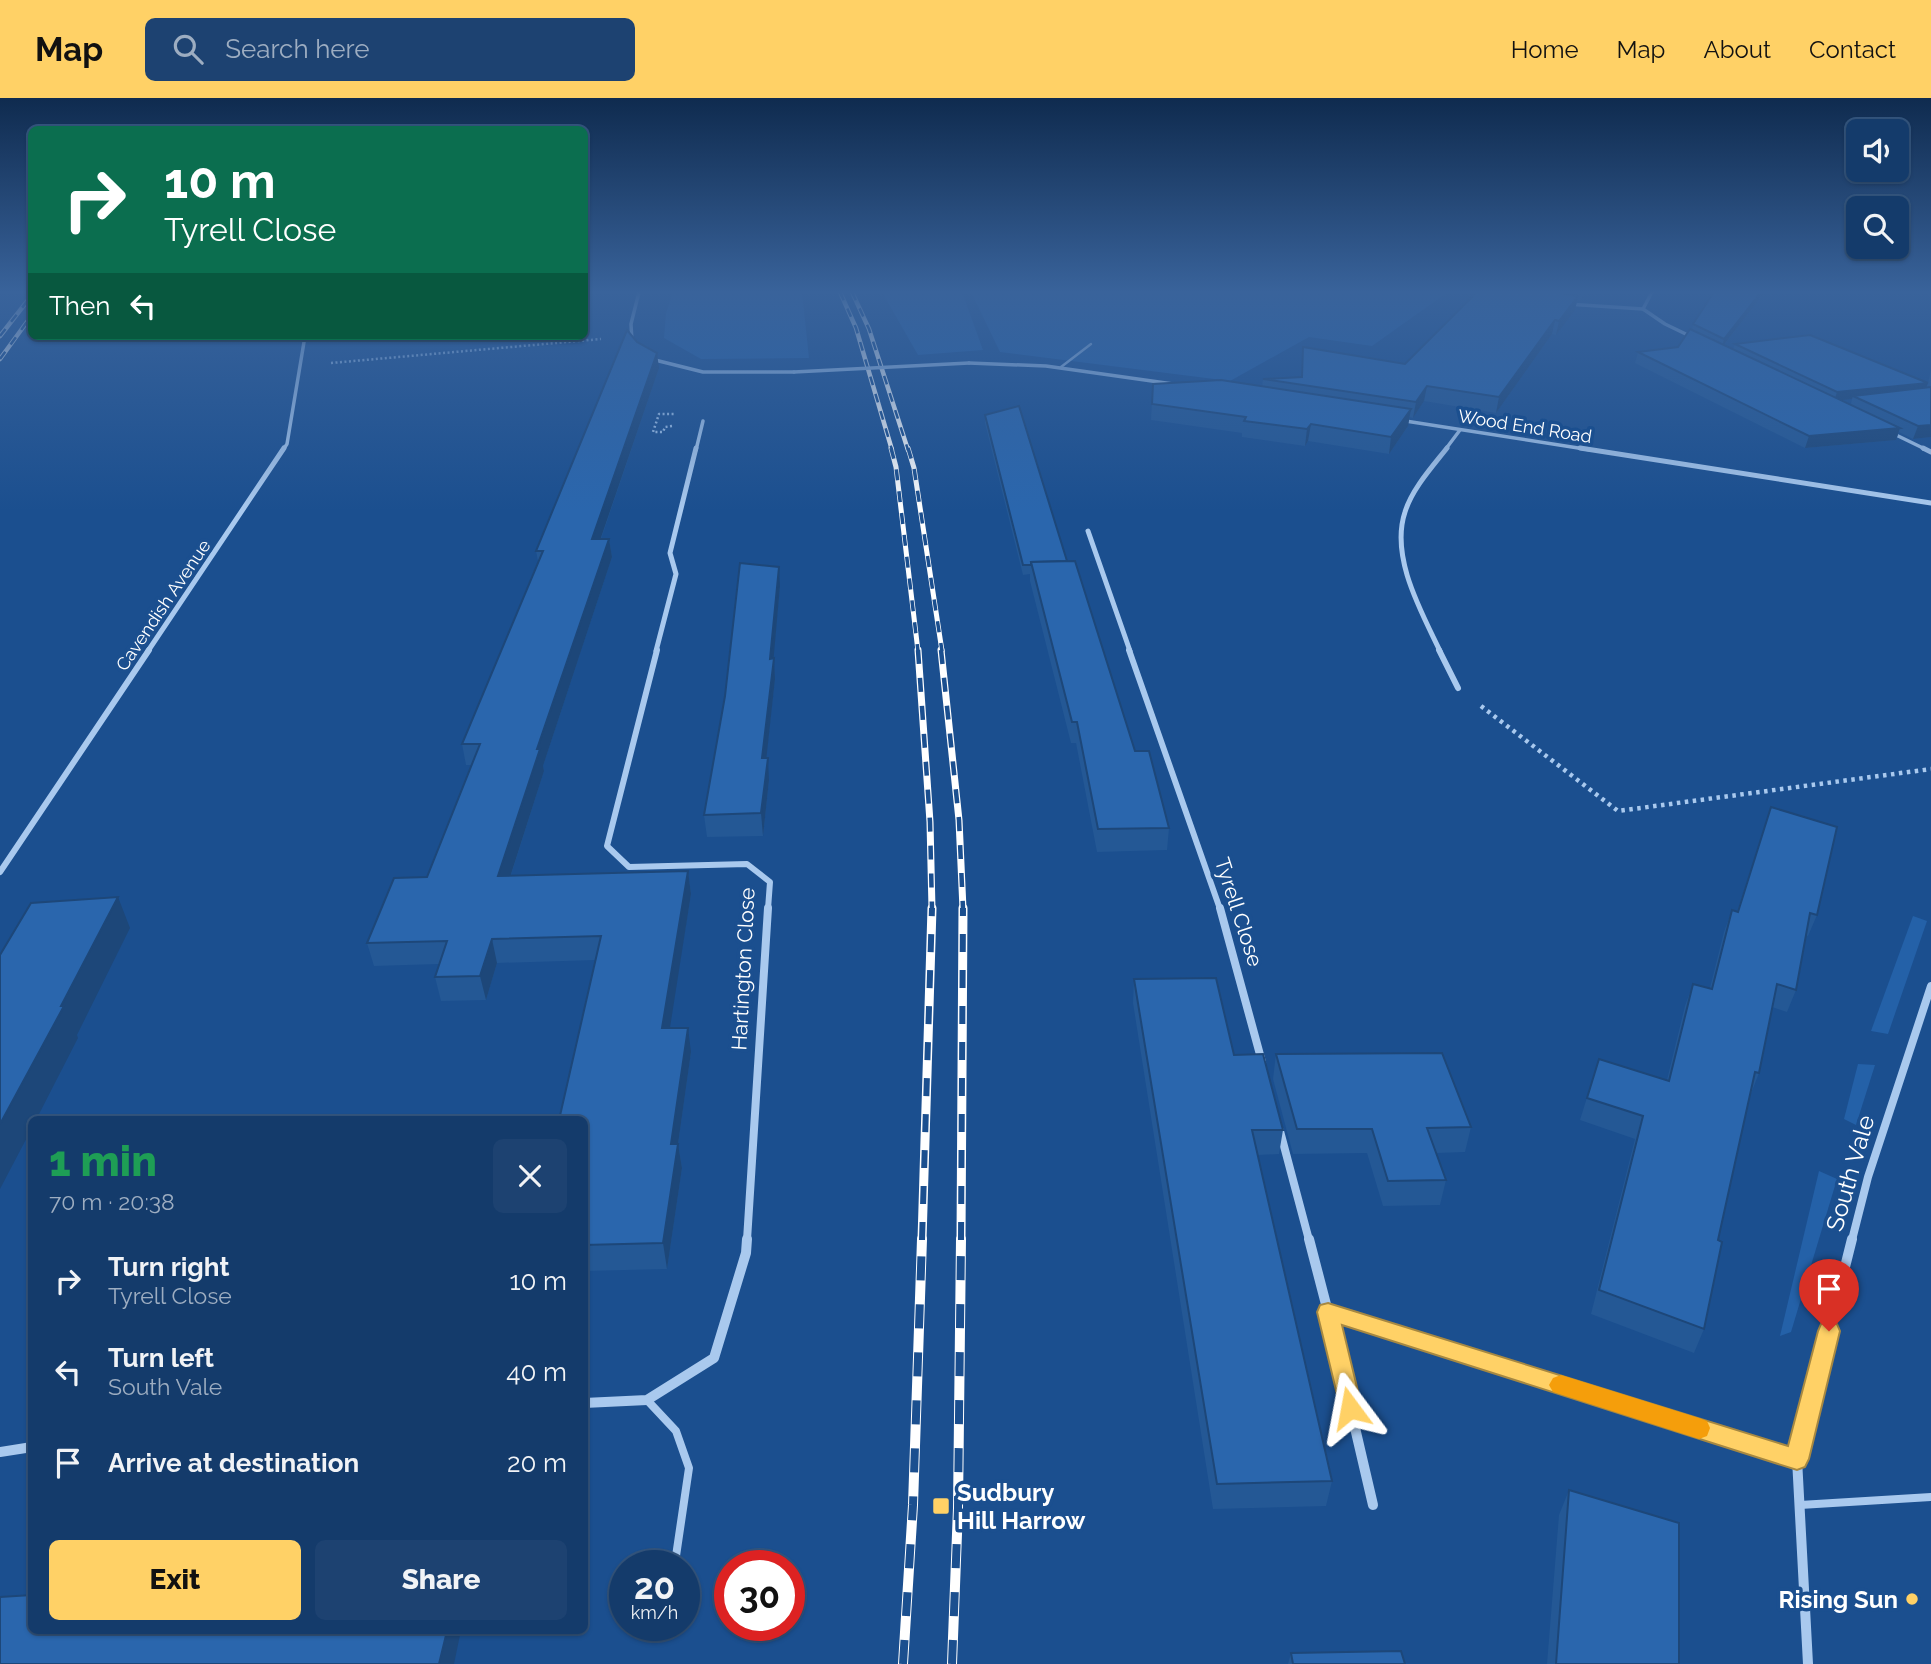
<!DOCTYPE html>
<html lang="en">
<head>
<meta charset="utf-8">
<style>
	body { margin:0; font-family:Raleway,sans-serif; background:#1d4271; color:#f1f3f6; height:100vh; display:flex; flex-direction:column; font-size:26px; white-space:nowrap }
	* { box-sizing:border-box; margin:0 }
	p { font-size:23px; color:#9dadc1 }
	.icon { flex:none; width:38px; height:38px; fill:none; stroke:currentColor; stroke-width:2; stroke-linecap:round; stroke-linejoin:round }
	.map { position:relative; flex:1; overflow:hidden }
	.side { position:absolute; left:28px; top:1018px; width:560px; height:518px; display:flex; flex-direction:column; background:#143b6b; border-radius:10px; box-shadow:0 2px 5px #0004,0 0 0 2px #33557e }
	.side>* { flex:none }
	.guide { position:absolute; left:28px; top:28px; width:560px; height:214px; border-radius:10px; box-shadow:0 2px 5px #0004,0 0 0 2px #33557e; background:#0b6e4f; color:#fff; overflow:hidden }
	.fabs { position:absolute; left:1846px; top:21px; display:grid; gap:14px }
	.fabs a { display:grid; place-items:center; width:63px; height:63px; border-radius:10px; background:#143b6b; box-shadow:0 2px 5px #0004,0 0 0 2px #33557e; font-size:35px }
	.speed { position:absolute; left:609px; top:1452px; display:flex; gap:14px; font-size:35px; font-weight:700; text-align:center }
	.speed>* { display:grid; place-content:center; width:91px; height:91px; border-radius:50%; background:#143b6b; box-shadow:0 2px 5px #0004,0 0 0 2px #33557e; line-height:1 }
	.speed small { font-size:18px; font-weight:400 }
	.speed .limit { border:10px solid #d22; background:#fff; color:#111 }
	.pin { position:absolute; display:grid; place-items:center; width:60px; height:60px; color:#fff; margin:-72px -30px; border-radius:50% 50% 50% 0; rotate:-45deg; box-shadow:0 0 7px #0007 }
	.pin .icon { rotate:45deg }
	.me { position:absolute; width:77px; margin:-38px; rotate:347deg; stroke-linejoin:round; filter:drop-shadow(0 0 5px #0008) }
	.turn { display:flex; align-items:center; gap:24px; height:147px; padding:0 21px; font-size:32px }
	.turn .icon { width:91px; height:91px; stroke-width:2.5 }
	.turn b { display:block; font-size:49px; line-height:60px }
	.then { display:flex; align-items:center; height:66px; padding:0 21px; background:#0003; gap:14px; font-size:26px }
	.round { display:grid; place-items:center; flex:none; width:74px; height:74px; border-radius:10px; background:#1d4271 }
	.headline { display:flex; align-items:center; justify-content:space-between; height:119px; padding:0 21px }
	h1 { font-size:42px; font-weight:800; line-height:52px; color:#1e9e55 }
	.cta { display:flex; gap:14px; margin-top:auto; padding:14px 21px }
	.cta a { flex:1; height:80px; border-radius:10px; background:#ffd166; color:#111; font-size:28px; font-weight:800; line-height:80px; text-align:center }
	.cta a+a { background:#1d4271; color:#f1f3f6 }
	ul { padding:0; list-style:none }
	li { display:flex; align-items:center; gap:21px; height:91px; padding:0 21px }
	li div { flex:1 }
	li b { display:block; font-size:26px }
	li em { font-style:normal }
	header { display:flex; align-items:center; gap:42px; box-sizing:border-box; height:98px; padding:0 35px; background:#ffd166; color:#111 }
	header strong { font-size:33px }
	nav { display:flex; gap:38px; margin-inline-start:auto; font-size:24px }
	.search { width:490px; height:63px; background:#1d4271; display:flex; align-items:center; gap:18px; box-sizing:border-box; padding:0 24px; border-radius:10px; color:#9dadc1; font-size:26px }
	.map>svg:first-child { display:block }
	.green { fill:#2461a8 }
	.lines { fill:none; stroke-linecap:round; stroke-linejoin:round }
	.path-far1 { stroke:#a9c9ee; stroke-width:2.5; stroke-dasharray:2 2.5; stroke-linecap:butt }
	.path { stroke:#a9c9ee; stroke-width:4.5; stroke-dasharray:3.5 4.5; stroke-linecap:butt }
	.service-far1 { stroke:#a9c9ee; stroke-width:2.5 }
	.service { stroke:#a9c9ee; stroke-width:8 }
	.minor-far4 { stroke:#a9c9ee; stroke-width:3.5 }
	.minor-far3 { stroke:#a9c9ee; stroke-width:5 }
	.minor-far2 { stroke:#a9c9ee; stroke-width:6 }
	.minor-far1 { stroke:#a9c9ee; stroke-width:8 }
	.minor { stroke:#a9c9ee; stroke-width:10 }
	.rail-far4-casing { stroke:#fff; stroke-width:4.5 }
	.rail-far3-casing { stroke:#fff; stroke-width:5 }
	.rail-far2-casing { stroke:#fff; stroke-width:7 }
	.rail-far1-casing { stroke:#fff; stroke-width:9 }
	.rail-casing { stroke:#fff; stroke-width:10 }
	.rail-far4 { stroke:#1b4f8f; stroke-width:2.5; stroke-dasharray:9; stroke-linecap:butt }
	.rail-far3 { stroke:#1b4f8f; stroke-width:3.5; stroke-dasharray:11; stroke-linecap:butt }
	.rail-far2 { stroke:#1b4f8f; stroke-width:4.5; stroke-dasharray:14; stroke-linecap:butt }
	.rail-far1 { stroke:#1b4f8f; stroke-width:6; stroke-dasharray:18; stroke-linecap:butt }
	.rail { stroke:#1b4f8f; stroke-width:8; stroke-dasharray:24; stroke-linecap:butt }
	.minor-bridge { stroke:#a9c9ee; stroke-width:3.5 }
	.wall { fill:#245895; fill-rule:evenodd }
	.shaded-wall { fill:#1d4779 }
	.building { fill:#2a66ad; stroke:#1d4779; stroke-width:2 }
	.route { fill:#ffd166; stroke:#a68842; stroke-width:2 }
	.slow { fill:#f59e0b }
	.poi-dot { fill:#ffd166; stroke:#1b4f8f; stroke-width:2.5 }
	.labels { text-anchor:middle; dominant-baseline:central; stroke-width:7; stroke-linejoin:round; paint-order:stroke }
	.far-street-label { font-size:18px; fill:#fff; stroke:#1b4f8f }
	.street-label { font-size:21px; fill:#fff; stroke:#1b4f8f }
	.near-street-label { font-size:24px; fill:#fff; stroke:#1b4f8f }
	.near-poi-label { font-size:24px; font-weight:bold; fill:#fff; stroke:#1b4f8f; text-anchor:start }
</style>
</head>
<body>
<header>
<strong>Map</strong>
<div class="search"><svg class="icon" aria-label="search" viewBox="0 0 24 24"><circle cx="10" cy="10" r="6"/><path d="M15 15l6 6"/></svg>Search here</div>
<nav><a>Home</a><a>Map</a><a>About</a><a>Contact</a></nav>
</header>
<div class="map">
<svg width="1931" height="1566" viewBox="0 0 1931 1566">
	<rect width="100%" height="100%" fill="#1b4f8f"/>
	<g class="green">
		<path d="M673,194H802L809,260L701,261L664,240L666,215Z"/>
		<path d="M882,194H962L983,252L918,257Z"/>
		<path d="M971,194H1448L1372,248L1309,239L1230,283L1000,254Z"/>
		<path d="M1913,818L1927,823L1888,936L1871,933Z"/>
		<path d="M1858,966L1875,967L1856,1027L1844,1021Z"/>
		<path d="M1819,1073L1837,1081L1791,1234L1780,1238Z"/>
	</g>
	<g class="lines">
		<g class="path-far1">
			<path d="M331,265L601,241"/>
			<path d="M672,328L665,329L663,334H653L659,316H675"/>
		</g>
		<path class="path" d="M1481,608L1618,713L1931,671"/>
		<path class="service-far1" d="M1061,269L1091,246"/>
		<g class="service">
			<path d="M647,1302L676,1333L689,1370L676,1458"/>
			<path d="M1800,1407L1931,1399"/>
		</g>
		<g class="minor-far4">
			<path d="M1652,194L1643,211L1665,226L1692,239"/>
			<path d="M1567,206L1643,211"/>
			<path d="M632,244L631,226L639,194"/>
			<path d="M651,261L703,274H794"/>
			<path d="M969,265L1046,268L1173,286"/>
			<path d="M1399,322L1591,352"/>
			<path d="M1892,335L1927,352"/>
			<path d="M283,352L287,346L305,238"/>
			<path d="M696,352L703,323"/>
			<path d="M1445,352L1460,332"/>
		</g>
		<g class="minor-far3">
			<path d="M1580,350L1931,405"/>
			<path d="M1923,350L1931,354"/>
			<path d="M1088,433L1130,553"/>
			<path d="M148,553L284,350"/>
			<path d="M656,553L676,476L670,455L696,350"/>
			<path d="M1440,553C1421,513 1390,459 1405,414C1412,391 1432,369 1447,350"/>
		</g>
		<g class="minor-far2">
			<path d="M657,552L607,748L629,769L747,766L770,784L768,811"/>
			<path d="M1129,552L1220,811"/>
			<path d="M1439,552L1458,590"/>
			<path d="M0,774L149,552"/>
		</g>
		<g class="minor-far1">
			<path d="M1220,810L1262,964"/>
			<path d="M1280,1033L1309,1142"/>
			<path d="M747,1142L768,810"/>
			<path d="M1852,1142L1868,1079L1931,888"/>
		</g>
		<g class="minor">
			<path d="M1309,1141L1328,1214L1797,1361"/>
			<path d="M1328,1214L1373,1407"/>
			<path d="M584,1305L647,1302L714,1260L746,1155L747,1141"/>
			<path d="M0,1354L32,1349"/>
			<path d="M1808,1566L1797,1361L1852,1141"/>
		</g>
		<defs>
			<g id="rail-far4">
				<path d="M840,194L856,230L892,352"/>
				<path d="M852,194L869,231L908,352"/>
				<path d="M0,238L32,197"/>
				<path d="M0,261L32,217"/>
			</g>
			<g id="rail-far3">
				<path d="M891,350L896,369L918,553"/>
				<path d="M908,350L914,370L942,553"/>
			</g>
			<g id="rail-far2">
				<path d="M918,552L930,724L932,811"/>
				<path d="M941,552L959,722L963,811"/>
			</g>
			<g id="rail-far1">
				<path d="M922,1142L932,810"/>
				<path d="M961,1142L963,810"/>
			</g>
			<g id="rail">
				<path d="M903,1566L913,1407L922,1141"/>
				<path d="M952,1566L958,1410L961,1141"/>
			</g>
		</defs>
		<use href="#rail-far4" class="rail-far4-casing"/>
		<use href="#rail-far3" class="rail-far3-casing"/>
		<use href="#rail-far2" class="rail-far2-casing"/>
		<use href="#rail-far1" class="rail-far1-casing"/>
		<use href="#rail" class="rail-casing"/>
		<use href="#rail-far4" class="rail-far4"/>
		<use href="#rail-far3" class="rail-far3"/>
		<use href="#rail-far2" class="rail-far2"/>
		<use href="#rail-far1" class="rail-far1"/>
		<use href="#rail" class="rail"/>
		<path class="minor-bridge" d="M794,274L969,265"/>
	</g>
	<g class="wall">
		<path d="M1477,194H1588L1581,203H1577L1575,212L1556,237L1552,236L1496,315L1424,303L1413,320L1409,319L1408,328L1389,356L1308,343L1305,348L1242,339V335L1151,322L1153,286L1262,289L1263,281L1301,279L1303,249L1405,266Z"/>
		<path d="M1714,194H1765L1724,247L1733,251L1735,246L1928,285L1931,272V339L1913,341L1899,334L1896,342L1805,350L1635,265L1638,254L1678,249L1692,232L1693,226ZM1852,301L1851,306L1841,302Z"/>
		<path d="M659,270L601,441H609L612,459L543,668L544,673L511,777L688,773L691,796L669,930L691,954L678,1046L682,1070L667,1171L584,1173V1022L596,862L497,865L486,902L441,903L435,879L439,866L374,868L367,845L427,779L471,667H466L462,646L538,463L536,453Z"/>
		<path d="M985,317L1067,463L1135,653L1169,730L1167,752L1097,754L1076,645H1071L1030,483V476L1023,477L985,325Z"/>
		<path d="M780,488L773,560L775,581L766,660L769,682L763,738L707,739L704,717Z"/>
		<path d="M1771,709L1817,817L1808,838L1806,837L1796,892L1787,914L1772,909L1759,975L1750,998L1718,1142L1704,1231L1694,1255L1591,1216L1635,1041L1580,1022L1599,961L1667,982L1685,908L1693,886L1710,890L1724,834L1732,812L1737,814Z"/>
		<path d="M1134,881L1234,957L1283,1032L1279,1056L1258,1057L1332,1383L1326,1408L1213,1411L1133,905Z"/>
		<path d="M1276,956L1471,1029L1465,1054L1436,1055L1446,1082L1440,1107L1383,1108L1367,1055L1293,1056L1273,981Z"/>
		<path d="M1569,1392L1679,1566H1547L1559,1417Z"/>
		<path d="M1291,1555L1405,1566H1288Z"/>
	</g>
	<g class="shaded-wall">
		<path d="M1584,194H1588L1581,203L1583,196Z"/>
		<path d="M1761,194H1765L1722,249L1724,241Z"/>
		<path d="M1578,198L1575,212L1556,237L1559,223Z"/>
		<path d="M1555,222L1552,236L1496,315L1499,299Z"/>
		<path d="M657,255L659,270L594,460L592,441Z"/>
		<path d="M1928,285L1925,293L1853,298L1852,301L1834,303L1837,294Z"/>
		<path d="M1427,288L1424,303L1413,320L1416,304Z"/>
		<path d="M1411,311L1408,328L1389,356L1391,339Z"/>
		<path d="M1311,326L1308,343L1305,348L1307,331Z"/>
		<path d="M1931,327V339L1913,341L1918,328Z"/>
		<path d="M1900,330L1896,342L1805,350L1809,338Z"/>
		<path d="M609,441L612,459L543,668L544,673L503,801L498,778L537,651Z"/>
		<path d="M779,469L780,488L772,578L774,560L775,581L764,682L762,660L770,561Z"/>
		<path d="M768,660L769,682L763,738L761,715Z"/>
		<path d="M688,773L691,796L666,955L662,930Z"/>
		<path d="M118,799L130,830L77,937L78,940L36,1022H32V1030L0,1091V1026Z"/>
		<path d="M492,841L497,865L486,902L480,878Z"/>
		<path d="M688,930L691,954L678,1046L682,1070L667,1171L663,1145L671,1046Z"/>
		<path d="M447,1533H459L460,1537L454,1566H439Z"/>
	</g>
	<g class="building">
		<path d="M1477,194H1554L1578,198L1559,223L1555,222L1499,299L1427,288L1416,304L1263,281L1302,279L1303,249L1405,266Z"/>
		<path d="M1714,194H1761L1724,241L1693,226Z"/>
		<path d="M1690,231L1900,330L1809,338L1638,254L1678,249Z"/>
		<path d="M627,232L637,244L657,255L592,441H609L537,651H540L498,778L688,773L662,930H688L671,1046H678L663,1145L584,1147V1022H559L601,838L492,841L480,878L435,879L447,843L367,845L394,780L427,779L480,646H462L543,453H536Z"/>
		<path d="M1810,237L1928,285L1837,294L1735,246Z"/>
		<path d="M1221,282L1411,311L1391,339L1311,326L1307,331L1244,323L1246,319L1152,306L1153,286Z"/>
		<path d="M1931,289V327L1918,328L1853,298Z"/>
		<path d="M1019,308L1067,463L1031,464V467H1023L985,317Z"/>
		<path d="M1075,463L1135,653H1149L1169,730L1098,731L1077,624H1072L1031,464Z"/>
		<path d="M740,465L779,469L770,561L774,560L762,660H768L761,715L704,717L725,598Z"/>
		<path d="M1771,709L1837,729L1817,817L1810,815L1796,892L1777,886L1759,975L1755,974L1718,1142L1722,1144L1704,1231L1599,1192L1643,1018L1587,1000L1599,961L1669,983L1693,886L1712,891L1732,812L1738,814Z"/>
		<path d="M118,799L61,908H64L0,1026V857L31,805Z"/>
		<path d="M1216,880L1234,957L1263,956L1283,1032H1252L1332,1383L1217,1386L1134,881Z"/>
		<path d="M1442,955L1471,1029L1427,1030L1446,1082L1388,1083L1372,1031H1297L1276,956Z"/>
		<path d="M1569,1392L1679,1425V1566H1556Z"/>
		<path d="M32,1497V1533H447L439,1566H0V1499Z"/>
		<path d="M1401,1553L1405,1566H1293L1291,1555Z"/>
	</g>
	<linearGradient id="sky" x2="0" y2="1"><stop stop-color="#0f2b4f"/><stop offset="0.47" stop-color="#39639b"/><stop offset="1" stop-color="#39639b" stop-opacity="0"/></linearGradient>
	<rect width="1931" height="413" fill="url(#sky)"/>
	<path class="route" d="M1328,1205L1788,1348L1818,1233L1821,1226L1829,1224L1837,1226L1840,1233L1809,1361L1805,1369L1797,1372L1342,1227L1362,1310L1359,1317L1350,1320L1342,1317L1317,1214L1320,1207Z"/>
	<path class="slow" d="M1561,1277L1699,1320L1707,1323L1710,1330L1707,1338L1699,1341L1553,1294L1549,1287L1553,1280Z"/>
	<g class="poi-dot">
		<rect x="932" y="1399" width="18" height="18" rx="3.5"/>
		<circle cx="1912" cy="1501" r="7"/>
	</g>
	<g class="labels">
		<g class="far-street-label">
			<text transform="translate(1525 328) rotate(9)">Wood End Road</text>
			<text transform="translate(163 507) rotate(-56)">Cavendish Avenue</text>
		</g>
		<g class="street-label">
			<text transform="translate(1239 814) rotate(72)">Tyrell Close</text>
			<text transform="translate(743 871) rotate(-87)">Hartington Close</text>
		</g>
		<g class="near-street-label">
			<text transform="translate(1850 1075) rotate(-74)">South Vale</text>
		</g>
		<g class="near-poi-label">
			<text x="957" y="1394">Sudbury<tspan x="957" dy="28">Hill Harrow</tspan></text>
			<text x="1898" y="1501" text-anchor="end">Rising Sun</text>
		</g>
	</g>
</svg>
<div class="fabs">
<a><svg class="icon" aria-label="sound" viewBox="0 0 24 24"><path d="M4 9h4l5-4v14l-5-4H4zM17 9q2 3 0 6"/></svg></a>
<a><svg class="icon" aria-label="search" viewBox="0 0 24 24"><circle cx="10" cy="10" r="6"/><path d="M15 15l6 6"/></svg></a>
</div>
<div class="speed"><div>20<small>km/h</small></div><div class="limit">30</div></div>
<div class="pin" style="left:1829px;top:1233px;background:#d93025"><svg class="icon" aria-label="arrive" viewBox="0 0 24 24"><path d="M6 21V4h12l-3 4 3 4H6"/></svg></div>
<svg class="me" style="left:1350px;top:1310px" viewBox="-20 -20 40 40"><path d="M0-17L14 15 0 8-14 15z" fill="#ffd166" stroke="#fff" stroke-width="4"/></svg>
<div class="guide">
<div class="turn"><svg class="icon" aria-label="right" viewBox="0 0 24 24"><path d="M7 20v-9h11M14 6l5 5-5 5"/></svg><div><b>10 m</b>Tyrell Close</div></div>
<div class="then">Then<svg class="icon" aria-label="left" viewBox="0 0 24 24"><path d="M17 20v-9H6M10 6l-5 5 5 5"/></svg></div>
</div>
<section class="side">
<div class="headline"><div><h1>1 min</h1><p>70 m · 20:38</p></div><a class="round"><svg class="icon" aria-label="close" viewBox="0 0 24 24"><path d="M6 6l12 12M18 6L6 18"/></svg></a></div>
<ul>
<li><svg class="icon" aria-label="right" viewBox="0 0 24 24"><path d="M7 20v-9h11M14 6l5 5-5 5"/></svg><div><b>Turn right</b><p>Tyrell Close</p></div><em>10 m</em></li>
<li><svg class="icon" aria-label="left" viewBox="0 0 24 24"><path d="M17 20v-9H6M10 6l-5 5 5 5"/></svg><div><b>Turn left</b><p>South Vale</p></div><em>40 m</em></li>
<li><svg class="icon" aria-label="arrive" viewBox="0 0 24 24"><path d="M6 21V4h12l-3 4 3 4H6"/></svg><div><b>Arrive at destination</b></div><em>20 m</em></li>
</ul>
<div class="cta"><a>Exit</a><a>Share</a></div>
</section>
</div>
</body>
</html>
